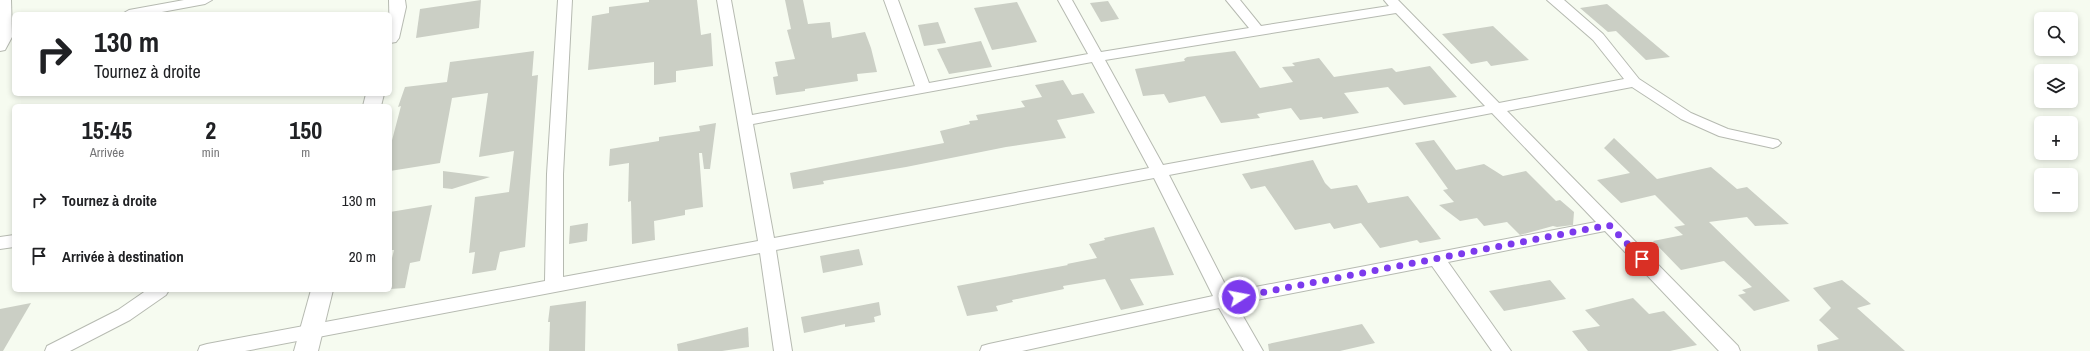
<!DOCTYPE html>
<html lang="fr">
<head>
<meta charset="utf-8">
<style>
	body { margin:0; font-family:"Archivo Narrow",sans-serif; background:#f2f2f2; color:#202124; height:100vh; display:flex; flex-direction:column; font-size:15px; white-space:nowrap }
	* { box-sizing:border-box; margin:0 }
	p { font-size:13px; color:#757577 }
	.icon { flex:none; width:22px; height:22px; fill:none; stroke:currentColor; stroke-width:2; stroke-linecap:round; stroke-linejoin:round }
	.map { position:relative; flex:1; overflow:hidden }
	.side { position:absolute; left:12px; top:104px; width:380px; height:188px; display:flex; flex-direction:column; background:#fff; border-radius:6px; box-shadow:0 2px 6px #0003 }
	.side>* { flex:none }
	.banner { position:absolute; left:12px; top:12px; width:380px; height:84px; border-radius:6px; box-shadow:0 2px 6px #0003; background:#fff; color:#202124; overflow:hidden }
	.fabs { position:absolute; left:2034px; top:12px; display:grid; gap:8px }
	.fabs a { display:grid; place-items:center; width:44px; height:44px; border-radius:6px; background:#fff; box-shadow:0 2px 6px #0003; font-size:20px }
	.pin { position:absolute; display:grid; place-items:center; width:34px; height:34px; color:#fff; margin:-17px; border-radius:8px; box-shadow:0 2px 6px #0006 }
	.me { position:absolute; width:44px; margin:-22px; rotate:79deg; stroke-linejoin:round; filter:drop-shadow(0 0 3px #0008) }
	.turn { display:flex; align-items:center; gap:14px; height:84px; padding:0 16px; font-size:18px }
	.turn .icon { width:52px; height:52px; stroke-width:2.5 }
	.turn b { display:block; font-size:28px; line-height:34px }
	.eta { display:flex; justify-content:space-evenly; align-items:center; height:68px; text-align:center }
	.eta b { font-size:24px; font-weight:700; line-height:28px }
	ul { padding:0; list-style:none }
	li { display:flex; align-items:center; gap:12px; height:56px; padding:0 16px }
	li div { flex:1 }
	li b { display:block; font-size:15px }
	li em { font-style:normal }
	.map>svg:first-child { display:block }
	.building { fill:#cbcfc5 }
	.lines { fill:none; stroke-linecap:round; stroke-linejoin:round }
	.minor-casing { stroke:#b6bab1; stroke-width:2 }
	.tertiary-casing { stroke:#b6bab1; stroke-width:2 }
	.minor { fill:#fff; fill-rule:evenodd }
	.tertiary { fill:#fff; fill-rule:evenodd }
	.route { stroke:#7c3aed; stroke-width:7; stroke-dasharray:0 12.6 }
</style>
</head>
<body>
<div class="map">
<svg width="2090" height="351" viewBox="0 0 2090 351">
	<rect width="100%" height="100%" fill="#f6fbf0"/>
	<g class="building">
		<path d="M481,0L479,28L416,38L420,9Z"/>
		<path d="M649,0H697L701,35L711,33L713,66L676,71V82L654,85V62L588,70L592,16L609,13V7L649,2Z"/>
		<path d="M785,0H803L808,24L830,22L832,38L865,32L871,48L877,72L857,74L858,81L805,89V91L776,95L773,77L778,76L775,62L795,59L787,30L791,29Z"/>
		<path d="M1108,1L1119,19L1101,22L1090,3Z"/>
		<path d="M1017,2L1037,42L992,50L974,8Z"/>
		<path d="M1607,4L1670,57L1646,60L1616,31L1608,32L1580,8Z"/>
		<path d="M938,22L946,43L924,46L918,25Z"/>
		<path d="M1493,26L1529,60L1491,66L1487,61L1471,64L1442,34Z"/>
		<path d="M981,41L992,67L949,74L937,49Z"/>
		<path d="M534,51L532,76L538,75L525,247L500,252L496,270L472,274L475,252L469,253L475,197L509,192L514,151L479,157L488,93L452,98L440,163L390,171V148L401,106L398,107L405,87L447,82L450,62Z"/>
		<path d="M1235,51L1260,88L1293,82L1282,67L1295,66L1292,63L1319,58L1334,77L1392,68L1396,72L1430,66L1457,97L1404,105L1388,87L1344,93L1359,113L1323,119L1322,117L1300,120L1291,108L1257,114L1260,118L1221,123L1205,96L1169,103L1164,94L1143,96L1135,69L1185,61L1184,59L1187,57Z"/>
		<path d="M1063,80L1072,95L1083,93L1095,113L1057,120L1066,138L1006,147L906,167L823,181L824,184L793,189L790,173L944,143L940,131L970,124L969,121L978,120L976,115L1025,107L1021,101L1042,97L1035,85Z"/>
		<path d="M716,123L710,169H704L702,153H699L703,207L685,210V215L654,221L655,240L632,244L631,201L628,202L629,163L609,166L610,149L659,141V137L700,131L699,126Z"/>
		<path d="M1614,138L1657,179L1711,167L1737,189L1747,187L1789,224L1755,226L1747,217L1709,222L1790,301L1754,311L1738,295L1746,293L1742,290L1752,287L1724,261L1681,270L1653,241L1683,235L1674,227L1685,225L1655,195L1621,203L1597,180L1630,173L1604,148Z"/>
		<path d="M1434,140L1456,170L1484,164L1503,176L1526,171L1556,201L1560,200L1574,212L1573,225L1557,227L1553,226L1520,235L1507,222L1484,226L1477,218L1460,221L1439,205L1454,202L1443,190L1448,189L1415,143Z"/>
		<path d="M1313,160L1325,183L1331,189L1357,185L1368,203L1408,196L1441,239L1420,243L1417,240L1380,248L1361,223L1334,229L1330,223L1295,230L1265,186L1251,189L1242,174Z"/>
		<path d="M443,171L490,177L452,189L443,188Z"/>
		<path d="M432,205L420,261L410,263L405,288L390,289V266L394,250H390V212Z"/>
		<path d="M588,223L587,241L569,244L570,226Z"/>
		<path d="M1154,227L1174,275L1130,279L1144,305L1121,310L1105,279L1063,286L1064,289L1012,300L1013,302L996,306L998,311L967,316L957,286L1068,265L1067,264L1097,258L1089,244L1105,240L1104,238Z"/>
		<path d="M859,249L863,265L823,273L820,256Z"/>
		<path d="M1550,280L1566,299L1504,311L1489,291Z"/>
		<path d="M1842,280L1871,304L1857,308L1905,351H1818L1817,345L1839,339L1819,320L1831,308L1813,288Z"/>
		<path d="M1633,298L1649,314L1664,311L1697,345L1670,351H1588L1572,331L1600,326L1585,310Z"/>
		<path d="M586,301L585,351H549L550,322H548L550,306Z"/>
		<path d="M879,302L881,315L874,317L875,322L845,327V324L804,333L801,317Z"/>
		<path d="M31,303L3,351H0V309Z"/>
		<path d="M1362,324L1375,343L1340,351H1269L1268,344Z"/>
		<path d="M748,327L749,347L722,351H678L677,344Z"/>
	</g>
	<g class="lines">
		<defs>
			<g id="minor">
				<path d="M0,0H11L12,37L5,50L0,51Z"/>
				<path d="M184,0H212L205,4L151,14H122L129,10Z"/>
				<path d="M558,0H572L563,174V277L758,241L717,0H731L752,115L915,86L884,0H898L929,83L1088,54L1058,0H1072L1101,52L1249,28L1226,0H1240L1261,26L1389,6L1384,0H1398L1499,103L1624,79L1593,40L1547,0H1564L1603,34L1639,79L1691,113L1728,129L1778,140L1781,143L1778,146L1773,148L1719,136L1681,119L1632,87L1507,111L1738,346L1740,351H1719L1605,231L1448,262L1511,351H1492L1432,266L1236,304L1263,351H1244L1219,308L1022,351H980L982,346L989,344L1213,296L1154,178L776,250L792,351H774L760,253L245,351H198L200,346L207,344L545,281L547,174ZM1396,13L1485,106L1163,165L1105,60ZM1092,62L1149,168L774,238L753,124ZM1492,113L1596,222L1229,292L1169,175Z"/>
				<path d="M14,235V247L0,249V237Z"/>
				<path d="M147,290H169L166,295L130,320L70,351H45L47,346L118,310Z"/>
			</g>
			<g id="tertiary">
				<path d="M389,0H405L406,7L399,38L396,42L390,43Z"/>
				<path d="M366,94H384L381,106H363Z"/>
				<path d="M311,290H333L318,351H294Z"/>
			</g>
		</defs>
		<use href="#minor" class="minor-casing"/>
		<use href="#tertiary" class="tertiary-casing"/>
		<use href="#minor" class="minor"/>
		<use href="#tertiary" class="tertiary"/>
	</g>
	<g class="lines">
		<path class="route" d="M1239,297L1609,225L1642,259"/>
	</g>
</svg>
<div class="fabs">
<a><svg class="icon" aria-label="search" viewBox="0 0 24 24"><circle cx="10" cy="10" r="6"/><path d="M15 15l6 6"/></svg></a>
<a><svg class="icon" aria-label="layers" viewBox="0 0 24 24"><path d="M12 4l9 5-9 5-9-5zM3 14l9 5 9-5"/></svg></a>
<a>+</a>
<a>−</a>
</div>
<div class="pin" style="left:1642px;top:259px;background:#d93025"><svg class="icon" aria-label="arrive" viewBox="0 0 24 24"><path d="M6 21V4h12l-3 4 3 4H6"/></svg></div>
<svg class="me" style="left:1239px;top:297px" viewBox="-20 -20 40 40"><circle r="17" fill="#7c3aed" stroke="#fff" stroke-width="3"/><path d="M0-11L8 9 0 5-8 9z" fill="#fff"/></svg>
<div class="banner">
<div class="turn"><svg class="icon" aria-label="right" viewBox="0 0 24 24"><path d="M7 20v-9h11M14 6l5 5-5 5"/></svg><div><b>130 m</b>Tournez à droite</div></div>
</div>
<section class="side">
<div class="eta">
<div><b>15:45</b><p>Arrivée</p></div>
<div><b>2</b><p>min</p></div>
<div><b>150</b><p>m</p></div>
</div>
<ul>
<li><svg class="icon" aria-label="right" viewBox="0 0 24 24"><path d="M7 20v-9h11M14 6l5 5-5 5"/></svg><div><b>Tournez à droite</b></div><em>130 m</em></li>
<li><svg class="icon" aria-label="arrive" viewBox="0 0 24 24"><path d="M6 21V4h12l-3 4 3 4H6"/></svg><div><b>Arrivée à destination</b></div><em>20 m</em></li>
</ul>
</section>
</div>
</body>
</html>
